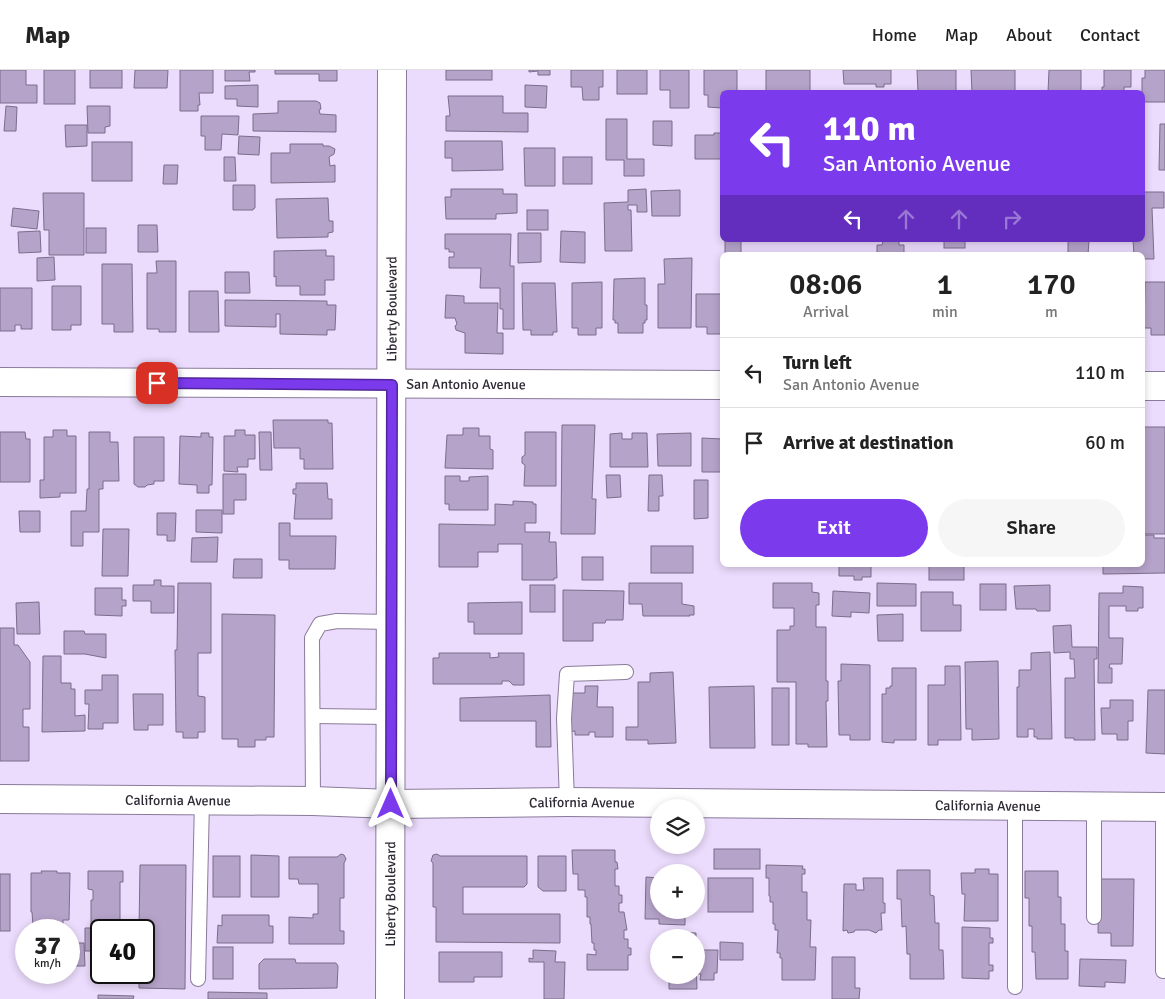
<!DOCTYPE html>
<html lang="en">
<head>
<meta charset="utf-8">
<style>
	body { margin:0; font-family:Signika,sans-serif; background:#f6f6f6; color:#222; height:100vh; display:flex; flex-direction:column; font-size:19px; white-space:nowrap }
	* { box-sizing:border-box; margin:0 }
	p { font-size:16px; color:#767676 }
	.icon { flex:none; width:28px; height:28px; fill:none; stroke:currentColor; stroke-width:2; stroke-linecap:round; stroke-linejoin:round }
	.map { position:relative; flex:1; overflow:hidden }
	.side { position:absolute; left:720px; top:182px; width:425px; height:315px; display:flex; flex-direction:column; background:#fff; border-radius:8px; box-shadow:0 2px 8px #0003 }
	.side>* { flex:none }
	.banner { position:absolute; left:720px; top:20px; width:425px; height:152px; border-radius:8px; box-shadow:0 2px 8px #0003; background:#7c3aed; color:#fff; overflow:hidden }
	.tools { position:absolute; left:650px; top:729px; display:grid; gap:10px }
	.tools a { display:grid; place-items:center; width:55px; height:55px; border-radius:50%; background:#fff; box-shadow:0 2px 8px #0003; font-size:25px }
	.speed { position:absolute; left:15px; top:849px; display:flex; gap:10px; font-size:25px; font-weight:700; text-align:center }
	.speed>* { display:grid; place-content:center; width:65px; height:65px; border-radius:50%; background:#fff; box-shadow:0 2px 8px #0003; line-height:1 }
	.speed small { font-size:12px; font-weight:400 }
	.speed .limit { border:2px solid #111; border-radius:8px; background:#fff; color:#111 }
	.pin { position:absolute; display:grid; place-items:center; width:42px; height:42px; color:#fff; margin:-21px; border-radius:10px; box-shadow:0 2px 8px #0006 }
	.me { position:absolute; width:55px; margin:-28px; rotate:0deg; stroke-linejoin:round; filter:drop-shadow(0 0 4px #0008) }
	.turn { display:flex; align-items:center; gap:18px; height:105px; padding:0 20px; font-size:22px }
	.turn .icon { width:65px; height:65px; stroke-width:2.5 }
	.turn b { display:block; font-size:35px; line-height:42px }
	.lanes { display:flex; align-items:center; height:48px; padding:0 20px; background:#0003; justify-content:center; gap:25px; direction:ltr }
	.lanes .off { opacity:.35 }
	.eta { display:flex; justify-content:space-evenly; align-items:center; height:85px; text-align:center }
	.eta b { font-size:30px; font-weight:600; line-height:35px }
	.button { display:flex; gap:10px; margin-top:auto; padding:10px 20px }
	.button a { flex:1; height:58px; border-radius:30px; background:#7c3aed; color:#fff; font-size:20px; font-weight:600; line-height:58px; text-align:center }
	.button a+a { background:#f6f6f6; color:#222 }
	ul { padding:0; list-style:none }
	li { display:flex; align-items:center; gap:15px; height:70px; padding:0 20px; border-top:1px solid #e0e0e0 }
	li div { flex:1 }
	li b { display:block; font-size:19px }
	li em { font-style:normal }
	header { display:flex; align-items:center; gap:30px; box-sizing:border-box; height:70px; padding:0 25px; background:#fff; border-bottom:1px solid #e0e0e0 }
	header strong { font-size:24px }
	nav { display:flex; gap:28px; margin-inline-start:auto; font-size:18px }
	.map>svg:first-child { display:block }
	.building { fill:#b6a3ca; stroke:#7b6d8b }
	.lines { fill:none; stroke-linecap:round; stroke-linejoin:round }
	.service-casing { stroke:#8a7b99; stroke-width:16 }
	.minor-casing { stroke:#8a7b99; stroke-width:30 }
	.tertiary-casing { stroke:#8a7b99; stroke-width:30 }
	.secondary-casing { stroke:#8a7b99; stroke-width:30 }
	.service { stroke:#fff; stroke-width:14 }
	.minor { stroke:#fff; stroke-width:28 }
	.tertiary { stroke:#fff; stroke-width:28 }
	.secondary { stroke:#fff; stroke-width:28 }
	.route-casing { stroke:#51269a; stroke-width:12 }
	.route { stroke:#7c3aed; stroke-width:9 }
	.labels { text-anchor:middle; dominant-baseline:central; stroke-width:4; stroke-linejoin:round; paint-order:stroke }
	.street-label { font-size:14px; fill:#2e2834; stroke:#ebdbfc }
</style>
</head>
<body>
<header>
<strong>Map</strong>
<nav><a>Home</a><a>Map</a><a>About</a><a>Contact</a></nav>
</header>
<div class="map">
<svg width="1165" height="929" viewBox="0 0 1165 929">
	<rect width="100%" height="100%" fill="#ebdbfc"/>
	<g class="building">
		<path d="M0,0H26V15H37V33H0Z"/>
		<rect x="44" y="0" width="31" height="34"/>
		<rect x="90" y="0" width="32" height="18"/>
		<path d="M135,0H168L167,18H134Z"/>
		<path d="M180,0H213V23H199L200,35H198V41H180Z"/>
		<path d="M225,0H255V2H249L250,11H225Z"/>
		<path d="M275,0H337V11H319V4H275Z"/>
		<rect x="446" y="0" width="46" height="10"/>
		<path d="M529,0H550V5H538V1L529,2Z"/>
		<path d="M571,0H603V17H599V30H583L582,17H571Z"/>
		<rect x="617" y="0" width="30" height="24"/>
		<path d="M660,0H689V38H670V20H660Z"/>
		<path d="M704,0H737V22H722V38L708,37V25H704Z"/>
		<rect x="766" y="0" width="44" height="22"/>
		<path d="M843,0H891V14H884V17H876V14H844Z"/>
		<path d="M917,0H956V22H918Z"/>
		<path d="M971,0H1015V22H972Z"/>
		<path d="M1049,0H1081V22H1048Z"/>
		<path d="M1104,0H1131V17H1124V22H1102V17H1104Z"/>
		<path d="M1145,0H1165V32H1142V8H1145Z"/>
		<path d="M258,15V37L237,36V29H225V16Z"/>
		<path d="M525,15L547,16L546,38L525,37Z"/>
		<path d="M448,26H503V43H528V62L446,61V46H450Z"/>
		<path d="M278,31H316L320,33L321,39L319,40L320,44L336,45V62L253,61V44L278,43Z"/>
		<path d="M6,36L17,37L16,61H4Z"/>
		<path d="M87,36H110V56L105,57V63H88Z"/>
		<path d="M201,46H239L238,65L222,64L221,80H205V66H201Z"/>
		<path d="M606,49H627V89H644V106H624V90H606Z"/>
		<path d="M653,51H672V76L653,75Z"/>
		<path d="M1160,54H1165V100H1159Z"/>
		<path d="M65,55H87V76L66,77Z"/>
		<path d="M714,63H722V89H695V65H714Z"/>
		<path d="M239,66L260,67L259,85L238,84Z"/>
		<path d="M445,71H502L503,100L452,101V88H445Z"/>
		<rect x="92" y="72" width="40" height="39"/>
		<path d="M290,74H323V76H329L335,79L334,84L329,87L330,96L335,95V112L271,113V83H290Z"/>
		<path d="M524,78H555V116H525Z"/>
		<path d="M224,87H235L236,111H224Z"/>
		<rect x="563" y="87" width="29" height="27"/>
		<path d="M164,95H178L177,114H163Z"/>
		<path d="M233,115H255V138L253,139V140H233Z"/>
		<path d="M451,119H503V124H517V143L496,144V149H446L445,127H451Z"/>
		<path d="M646,119L647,142H637V135H628V140H631L632,181H605L604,133L628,132V120Z"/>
		<path d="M680,120V146H652L651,121Z"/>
		<path d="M1142,122H1164V138H1152L1154,189H1142V185H1134L1133,170H1142Z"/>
		<path d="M43,123H84V185H49V160H44Z"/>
		<path d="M328,128L329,151H333V162L328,163V167L277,168L276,129Z"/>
		<path d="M13,138L39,141L37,159L11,156Z"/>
		<rect x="527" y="140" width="21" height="20"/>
		<path d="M138,155H157L158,182H138Z"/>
		<rect x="86" y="158" width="20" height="25"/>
		<path d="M40,161L41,182L19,183L18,162Z"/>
		<path d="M561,161L585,162V193L560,192Z"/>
		<path d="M518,163H541V192L518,193Z"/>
		<path d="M445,164H511L510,196H514V259H503V239H500V218H480L481,198H449V187H454V182H449V179H445Z"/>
		<rect x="725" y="170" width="16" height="15"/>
		<rect x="944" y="170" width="21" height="8"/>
		<path d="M1068,170H1089L1088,185H1068Z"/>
		<path d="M883,171H899V175H904V185H877V175H882Z"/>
		<path d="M326,180V186H334V210H325V225H300V216H276V206L274,207V181Z"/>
		<path d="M54,187L55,210L37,211V188Z"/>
		<path d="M692,188L691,258H658V214H665L664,189Z"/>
		<path d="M156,191H176V262H159V259H147V203H157Z"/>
		<path d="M102,194H132L133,262H114V254H102Z"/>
		<path d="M225,202H249L250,223H225Z"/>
		<path d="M645,208V235H647V250H645V253H643V263H618V253H615V250H613L614,209Z"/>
		<path d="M602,212V258H596V265H578V258H572V213Z"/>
		<path d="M1145,212H1165V265H1151V258H1144Z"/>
		<path d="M522,213H555L557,262H553V265H531V260H523Z"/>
		<path d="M52,216H81V255H71V260H52Z"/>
		<path d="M0,218H32V259H21V255H15V261H0Z"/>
		<path d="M189,221H218L219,262H189Z"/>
		<path d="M696,224H722V264H707V257H696Z"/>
		<path d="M446,225L464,226V233H498L497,263H503V284L465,283V263L456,260L455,256L457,254L455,248H445Z"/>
		<path d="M225,230L327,231V235H336L335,260H327V265L280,264V244H276V257L225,256Z"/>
		<path d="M273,350H328V353H332L333,399H304V389H300V378H274Z"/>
		<path d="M562,355H595L592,429H596L595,464H561Z"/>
		<rect x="1142" y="357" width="23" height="107"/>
		<path d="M463,358H479V366H490V379L493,380V399L445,398L447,365H463Z"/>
		<path d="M53,360H67V366H76V423H60V427L40,428V410H44V367H53Z"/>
		<path d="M235,360H245V365H255V389H248V397H237L238,402L224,401V366H235Z"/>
		<path d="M0,362H25L26,369H30V412H0Z"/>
		<path d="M89,362H110V372H118L119,411H103V419H99V462H83V476H71V441H86L87,419H89Z"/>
		<path d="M259,362H271L272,400H260Z"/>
		<path d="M525,362H556V416H524L525,395L522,393V387L525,385Z"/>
		<path d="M201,363H209V367H213L212,415H209V423H197V415L179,414L180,366L201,367Z"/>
		<path d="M622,363V369H632V363H647L648,397H610V364Z"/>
		<path d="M691,363V396H658L657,364Z"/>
		<path d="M134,367H164V411H154V414L147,415L145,417H138L134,414Z"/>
		<path d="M702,368L722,369V402H702Z"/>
		<path d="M223,404H246V430H234V444H223Z"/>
		<path d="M606,405H620L621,427L607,428Z"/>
		<path d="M649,405H662L663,426H659V441H648Z"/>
		<path d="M445,406H460V411H469V407L488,406V440H449V434H445Z"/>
		<path d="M694,410H708V448L694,449Z"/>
		<path d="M296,413H327L328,429H332V449H294L296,424H293V419H296Z"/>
		<path d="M513,431L533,432V434H536V453H525V462H550L549,472H556L557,508H554V510H522V474H498V482H478V497H439V454L495,455V434L513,435Z"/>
		<path d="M196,440H222V463L196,462Z"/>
		<path d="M19,441H40V462H20Z"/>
		<path d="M157,443H176L175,471H167V465H157Z"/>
		<path d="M279,453H290V466H336L335,499H289V490H279Z"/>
		<path d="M103,459H129L128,506H102Z"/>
		<path d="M1142,465H1154V468H1165V503L1103,504V495H1142Z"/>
		<path d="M218,467L217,492H191L192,468Z"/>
		<rect x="651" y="476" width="42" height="27"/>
		<rect x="582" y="487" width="21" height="23"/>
		<path d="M234,489H262V508H233Z"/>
		<path d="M839,495H871V507H862V510H854V506H839Z"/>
		<rect x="929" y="495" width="35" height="15"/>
		<path d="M154,510H161V516H174V543H151V531H133V515H154Z"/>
		<path d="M178,513H211V583H198V626L205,627V662H198V668H183V662H176L175,580H177Z"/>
		<path d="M629,513H682V534L694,536V545H689L690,546H643L642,534H629Z"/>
		<path d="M773,513H812V522L819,523V535H816V557H826V611H828V631H826L827,677H808V674H796V612H777V560H790V556H794V538H773Z"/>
		<path d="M877,513L916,514V536H877Z"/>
		<rect x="980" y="514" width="26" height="26"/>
		<rect x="530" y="515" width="25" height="27"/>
		<path d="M1050,515V541H1037L1036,539H1016L1014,516Z"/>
		<path d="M1123,516L1143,517V538H1138V541H1126V536H1109V568H1123L1122,594H1110L1109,598H1112V613H1098L1099,523H1123Z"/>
		<path d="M95,518H122V530H126V536H122V546L95,545Z"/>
		<path d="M563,520L624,521L623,550H606L605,553H593V571H563Z"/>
		<path d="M833,521L870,523L869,543L851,542V547L832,546Z"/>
		<path d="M921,522H953V535H961V561H921Z"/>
		<path d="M39,532L40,564H17L16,533Z"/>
		<path d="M522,532V564H474V552H468V533Z"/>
		<path d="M222,544L275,545L274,667H266V670H255V677H238V669H222Z"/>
		<path d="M903,544V571H878L877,545Z"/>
		<path d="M1071,555L1072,577H1097V589H1094L1095,670H1074V668H1065V608H1075L1074,589H1070V582L1054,583L1053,556Z"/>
		<path d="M0,558H14V575H18L30,592V639H23V657H29V691H0Z"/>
		<path d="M64,561H84L85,564H106V588L85,584H64Z"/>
		<path d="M1050,582L1052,669H1037V667H1034V659H1028V667H1017V617H1019V600H1031V583Z"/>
		<path d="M439,583H490V588L499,587L498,583H524V615H513L509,611H502V614H433V588H439Z"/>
		<path d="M43,586H61V613H71V619H75V646L85,645V661L42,662Z"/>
		<path d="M998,591L999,669L972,670V659H966L965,592Z"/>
		<path d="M841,594L870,595V670H850V665H839L838,611H841Z"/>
		<path d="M945,596H960L961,670H938V675H928V615H945Z"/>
		<path d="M892,598H916V670H894V673L882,672V624H886V618H890V616H892Z"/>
		<path d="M673,602L676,673L648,674V670H626V657H638V612H650V603Z"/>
		<path d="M102,605H118V653H103V659H88L89,634H85V620H102Z"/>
		<path d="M585,616H598L597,637H613V667H595V662H589V665H575V661L568,662L567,623H585Z"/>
		<path d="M754,616L755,678H710L709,617Z"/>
		<rect x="772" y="618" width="17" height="57"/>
		<path d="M1148,620H1165V684L1146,683Z"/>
		<path d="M133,624H163V655H148V660H134Z"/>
		<path d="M550,625L551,677H536V651H460V628Z"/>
		<path d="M1110,630H1133V651H1128V670H1117V664H1102L1101,638H1110Z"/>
		<rect x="714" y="779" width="46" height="20"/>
		<path d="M572,780H615V792H617L618,799H615V816H619V825H622V833H619V842H624L627,860H624V869H628V878H631V885H628V900H587V884L596,885V880H594V873H592L591,854H590V847H587V827H585V820H578V804H573Z"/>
		<path d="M341,784L344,785L346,789L344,793V828H340V861H344V874H289V847L313,848V844H318V814H299L298,809H289V787H337Z"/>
		<path d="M437,784L440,786H527V814L524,817H463V844H560V873L436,872V837H433V793L431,791L433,785Z"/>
		<path d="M251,785L279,786V827H251Z"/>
		<rect x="213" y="786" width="27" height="41"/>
		<path d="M538,786H566V821H543L538,817Z"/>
		<path d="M140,795H186L185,919L139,918V902H144V860H139Z"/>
		<path d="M766,795L803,796L802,799H805V804H802V822H807V850H811L810,877H816L815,910H782V888H780V883H777L778,860H775V854H773V832H770V826H769V808H766Z"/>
		<path d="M975,799H989V804H998V851H964L965,824H962L961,803H975Z"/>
		<path d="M897,800H930V825L934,826L935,853H939V880H943L944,909H910V884H907L906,856L902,857L901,829H897Z"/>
		<path d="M41,801H57V803H70L69,850H63V856H59L58,860H35V857H33L32,842H31V803H42Z"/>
		<path d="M88,801H123V812H120V858L101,860V881H85V858H91V830H93V820L88,819Z"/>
		<path d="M1025,801H1058V827H1061V854H1065V881H1068V909H1036L1035,882H1032V856H1029V828H1025Z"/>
		<rect x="0" y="804" width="10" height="57"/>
		<path d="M646,807L659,808V840H685V855L659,854V849H645Z"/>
		<rect x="708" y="808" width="45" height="34"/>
		<path d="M863,808H883V833H885V843H881L882,860H879L876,863L869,860H855L854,862L848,863L847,860L843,861L844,814H856V820H864Z"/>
		<path d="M1099,809H1134L1133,876H1111V863H1098Z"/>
		<path d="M222,845H269V856H273V873H217L218,855L222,856Z"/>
		<path d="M962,857L990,858V868H993V873H989V895H993V901H989V909L962,908Z"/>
		<path d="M667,862L696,863V868H667Z"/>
		<path d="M720,872L743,873V890H720Z"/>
		<path d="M69,873H84L85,896H69Z"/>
		<rect x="213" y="877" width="20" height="32"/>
		<path d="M533,880L556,881L555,892H565L564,929H544V892H529V888L533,889Z"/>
		<path d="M698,880H718L717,903H714V910H700L701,904H698Z"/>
		<path d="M439,882H502V907H474V912H439Z"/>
		<path d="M696,887L697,919H669V905H696Z"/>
		<path d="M832,887H855V918H860L859,929H832Z"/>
		<path d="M264,889H295L296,893H336L338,896L337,918L259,919V894Z"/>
		<path d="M1080,889L1126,890L1125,913L1105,912V917L1079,916Z"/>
		<path d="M208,922L267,923V929H208Z"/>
		<path d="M98,925L134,926L133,929H98Z"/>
	</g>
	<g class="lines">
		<defs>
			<g id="service">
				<path d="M313,646L390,647"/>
				<path d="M313,731L312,568L320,554L337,551L391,552"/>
				<path d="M567,732L564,648L567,604L626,602"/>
				<path d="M1015,735V917"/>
				<path d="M1094,736V847"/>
				<path d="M1163,737V901"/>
				<path d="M198,909L202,730"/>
			</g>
			<g id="minor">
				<path id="s1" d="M0,312L722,315"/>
				<path d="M1142,316H1165"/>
			</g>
			<g id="tertiary">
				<path id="s2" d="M390,929L392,0"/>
			</g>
			<g id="secondary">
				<path id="s3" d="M0,729L313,731L391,734L567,732L1165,737"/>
			</g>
		</defs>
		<use href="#service" class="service-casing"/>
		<use href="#minor" class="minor-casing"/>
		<use href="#tertiary" class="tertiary-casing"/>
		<use href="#secondary" class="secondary-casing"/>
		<use href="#service" class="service"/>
		<use href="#minor" class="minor"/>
		<use href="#tertiary" class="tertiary"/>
		<use href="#secondary" class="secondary"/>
	</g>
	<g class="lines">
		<defs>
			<path id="route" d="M157,313L392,315L391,734"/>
		</defs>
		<use href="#route" class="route-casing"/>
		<use href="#route" class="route"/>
	</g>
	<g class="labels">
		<g class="street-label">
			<text stroke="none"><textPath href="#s2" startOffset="690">Liberty Boulevard</textPath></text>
			<text stroke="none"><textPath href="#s1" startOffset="466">San Antonio Avenue</textPath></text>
			<text stroke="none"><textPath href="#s3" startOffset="178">California Avenue</textPath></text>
			<text stroke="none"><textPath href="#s3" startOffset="582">California Avenue</textPath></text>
			<text stroke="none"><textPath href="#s3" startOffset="988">California Avenue</textPath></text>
			<text stroke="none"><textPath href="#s2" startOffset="105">Liberty Boulevard</textPath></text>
		</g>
	</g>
</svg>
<div class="tools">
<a><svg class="icon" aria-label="layers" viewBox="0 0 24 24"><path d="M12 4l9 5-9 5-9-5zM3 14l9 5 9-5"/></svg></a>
<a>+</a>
<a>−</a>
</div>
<div class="speed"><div>37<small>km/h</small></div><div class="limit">40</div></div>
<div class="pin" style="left:157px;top:313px;background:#d93025"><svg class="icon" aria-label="arrive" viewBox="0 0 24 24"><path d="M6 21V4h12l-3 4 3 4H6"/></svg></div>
<svg class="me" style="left:391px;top:734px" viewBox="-20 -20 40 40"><path d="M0-17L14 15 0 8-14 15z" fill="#7c3aed" stroke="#fff" stroke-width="4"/></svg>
<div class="banner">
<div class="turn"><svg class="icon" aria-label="left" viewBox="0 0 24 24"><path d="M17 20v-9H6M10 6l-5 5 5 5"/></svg><div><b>110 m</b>San Antonio Avenue</div></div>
<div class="lanes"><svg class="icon" aria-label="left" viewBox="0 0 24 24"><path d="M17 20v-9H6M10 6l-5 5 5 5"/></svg><svg class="icon off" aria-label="ahead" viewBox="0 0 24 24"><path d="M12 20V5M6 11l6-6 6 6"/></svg><svg class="icon off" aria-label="ahead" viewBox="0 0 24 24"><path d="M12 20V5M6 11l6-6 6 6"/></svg><svg class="icon off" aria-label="right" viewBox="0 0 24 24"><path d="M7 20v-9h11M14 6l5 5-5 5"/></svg></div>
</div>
<section class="side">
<div class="eta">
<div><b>08:06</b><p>Arrival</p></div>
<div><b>1</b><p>min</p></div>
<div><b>170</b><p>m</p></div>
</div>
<ul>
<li><svg class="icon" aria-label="left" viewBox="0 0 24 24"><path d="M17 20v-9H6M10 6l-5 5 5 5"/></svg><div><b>Turn left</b><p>San Antonio Avenue</p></div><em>110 m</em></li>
<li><svg class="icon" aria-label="arrive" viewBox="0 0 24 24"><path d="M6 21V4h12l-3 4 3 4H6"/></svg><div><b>Arrive at destination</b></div><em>60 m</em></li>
</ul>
<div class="button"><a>Exit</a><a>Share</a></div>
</section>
</div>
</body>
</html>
